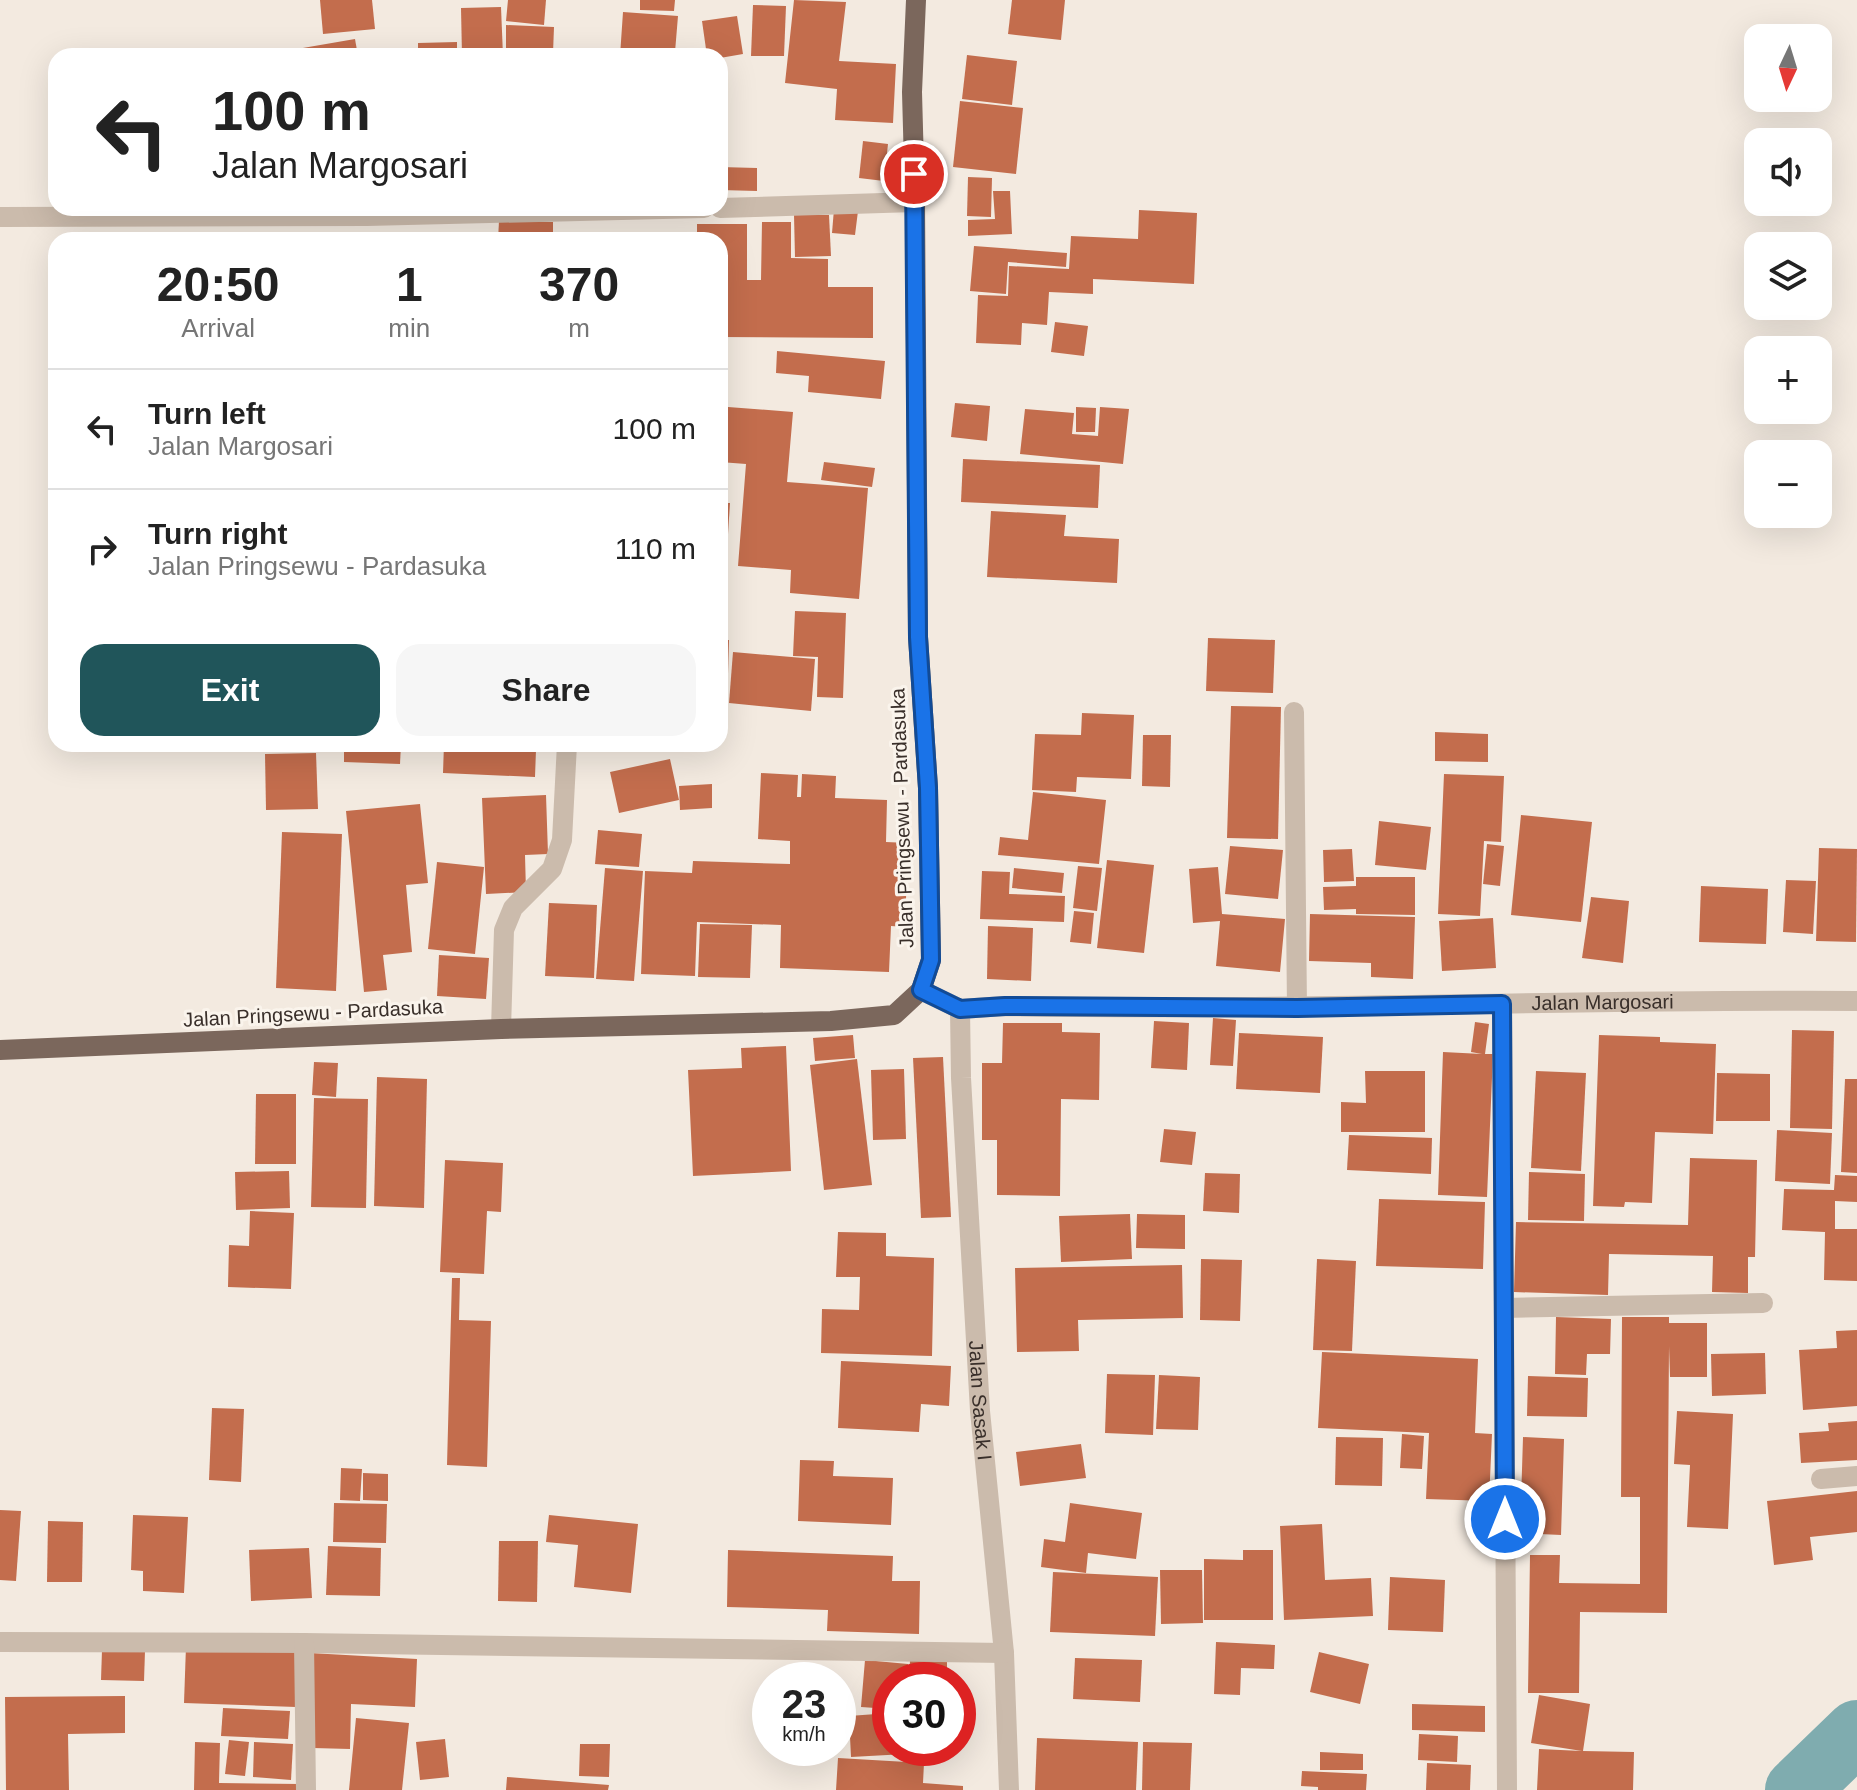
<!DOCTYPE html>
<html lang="en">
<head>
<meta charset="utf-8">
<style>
	body { margin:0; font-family:Helvetica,sans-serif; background:#f6f6f6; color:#222; height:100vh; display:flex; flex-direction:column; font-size:30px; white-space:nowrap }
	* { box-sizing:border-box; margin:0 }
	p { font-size:26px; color:#767676 }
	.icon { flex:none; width:44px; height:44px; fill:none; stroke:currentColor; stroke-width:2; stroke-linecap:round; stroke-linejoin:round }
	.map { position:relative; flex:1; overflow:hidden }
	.panel { position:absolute; left:48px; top:232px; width:680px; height:520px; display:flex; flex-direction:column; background:#fff; border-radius:24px; box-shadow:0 8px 32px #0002 }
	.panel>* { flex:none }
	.hud { position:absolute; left:48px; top:48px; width:680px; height:168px; border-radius:24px; box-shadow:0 8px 32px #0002; background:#fff; color:#222; overflow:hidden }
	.needle { width:52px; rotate:184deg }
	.tools { position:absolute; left:1744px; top:24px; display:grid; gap:16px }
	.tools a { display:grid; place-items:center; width:88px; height:88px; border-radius:16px; background:#fff; box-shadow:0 8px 32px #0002; font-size:40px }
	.speed { position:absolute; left:752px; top:1662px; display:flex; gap:16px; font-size:40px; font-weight:700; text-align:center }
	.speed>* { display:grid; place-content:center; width:104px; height:104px; border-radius:50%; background:#fff; box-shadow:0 8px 32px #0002; line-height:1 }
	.speed small { font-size:20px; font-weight:400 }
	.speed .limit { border:12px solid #d22; background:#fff; color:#111 }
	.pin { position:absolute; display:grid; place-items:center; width:68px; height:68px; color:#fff; margin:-34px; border:4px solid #fff; border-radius:50%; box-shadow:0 2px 8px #0007 }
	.me { position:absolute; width:88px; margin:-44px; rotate:0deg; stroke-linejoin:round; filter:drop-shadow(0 0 6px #0008) }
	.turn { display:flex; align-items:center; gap:28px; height:168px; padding:0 32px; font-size:36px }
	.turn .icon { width:104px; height:104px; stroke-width:2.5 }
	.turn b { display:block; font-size:56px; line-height:68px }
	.eta { display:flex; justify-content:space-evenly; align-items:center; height:136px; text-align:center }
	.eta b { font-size:48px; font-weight:800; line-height:56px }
	.action { display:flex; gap:16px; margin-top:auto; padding:16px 32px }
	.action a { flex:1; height:92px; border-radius:24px; background:#20555a; color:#fff; font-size:32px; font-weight:800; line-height:92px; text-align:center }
	.action a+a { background:#f6f6f6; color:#222 }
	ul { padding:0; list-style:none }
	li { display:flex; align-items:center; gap:24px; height:120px; padding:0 32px; border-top:2px solid #e0e0e0 }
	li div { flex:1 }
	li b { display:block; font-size:30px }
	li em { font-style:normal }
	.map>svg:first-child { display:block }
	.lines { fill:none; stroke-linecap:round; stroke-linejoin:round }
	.river { stroke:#7facaf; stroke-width:64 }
	.building { fill:#c36d4d }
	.minor { stroke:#cbbbac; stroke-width:20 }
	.major { stroke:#7b675c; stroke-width:20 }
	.route-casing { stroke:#114b97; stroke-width:20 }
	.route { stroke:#1a73e8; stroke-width:14 }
	.labels { text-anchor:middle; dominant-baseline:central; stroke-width:6; stroke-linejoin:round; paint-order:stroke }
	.street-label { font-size:20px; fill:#392f2a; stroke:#faf4ec }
</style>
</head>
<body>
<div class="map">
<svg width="1857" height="1790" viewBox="0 0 1857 1790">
	<rect width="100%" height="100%" fill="#f3eae0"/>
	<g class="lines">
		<path class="river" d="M1797,1790L1857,1732"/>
	</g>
	<g class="building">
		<path d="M320,0H372L375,29L323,34Z"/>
		<path d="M508,0H546L544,25L506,21Z"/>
		<path d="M640,0H675L674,11L640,10Z"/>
		<path d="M794,0L846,2L839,61L896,64L893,123L835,120L837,89L785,83Z"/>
		<path d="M1012,0H1065L1061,40L1008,34Z"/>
		<path d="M753,5L786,6L784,56H751Z"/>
		<path d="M501,7L503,56H462L461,8Z"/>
		<path d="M623,12L678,16L675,52L692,53V56H620Z"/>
		<path d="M737,16L743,54L720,58L707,56L702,21Z"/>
		<path d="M506,25L554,27L553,53L506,51Z"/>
		<path d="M355,39L358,56H298L297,49Z"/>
		<path d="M457,42V56H418V43Z"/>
		<path d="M967,55L1017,61L1012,105L962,99Z"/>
		<path d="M960,101L1023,108L1016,174L953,167Z"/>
		<path d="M863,141L888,144L884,181L859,178Z"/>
		<path d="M720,167L757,168V191L720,190Z"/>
		<path d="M968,177L992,178L991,217L967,216Z"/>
		<path d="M993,191H1010L1012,234L968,236V220L995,219Z"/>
		<path d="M834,209L858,211L855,235L832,233Z"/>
		<path d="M1139,210L1197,213L1194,284L1093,279V294L1049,292L1047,325L1022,323L1021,345L976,343L978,295L1008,296L1009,266L1069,269L1071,236L1138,239Z"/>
		<path d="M794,215H829L831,256L795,257Z"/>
		<path d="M499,221L553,222V240H498Z"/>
		<path d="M762,222H791V258L828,259V287H873V338L720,337V240H697V224H747V280H761Z"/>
		<path d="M974,246L1067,253L1066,267L1008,262L1006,294L970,291Z"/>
		<path d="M1055,322L1088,326L1084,356L1051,352Z"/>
		<path d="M777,351L885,361L881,399L808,392L809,376L776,373Z"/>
		<path d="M955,403L990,406L987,441L951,437Z"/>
		<path d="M728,407L793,412L787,482L868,488L859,599L790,593L791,570L738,566L746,464L720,462V427L726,428Z"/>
		<path d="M1076,407L1096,408L1095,432H1076Z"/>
		<path d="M1100,407L1129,409L1123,464L1020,454L1025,409L1074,413L1072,434L1098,436Z"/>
		<path d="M963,459L1100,465L1098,508L961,502Z"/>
		<path d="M824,462L875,468L872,487L821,480Z"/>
		<path d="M720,503H730L728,534L720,533Z"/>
		<path d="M991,511L1066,515L1064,536L1119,539L1117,583L987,577Z"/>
		<path d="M795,611L846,613L843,698L817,697L818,657L793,656Z"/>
		<path d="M1208,638L1275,640L1273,693L1206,691Z"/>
		<path d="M720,640H729L727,707H720Z"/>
		<path d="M733,652L815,659L811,711L729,703Z"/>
		<path d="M1231,706L1281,707L1278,839L1227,838Z"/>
		<path d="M1082,713L1134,715L1131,779L1077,777L1076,792L1032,790L1035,734L1081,735Z"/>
		<path d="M1435,732L1488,734V762L1435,761Z"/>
		<path d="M1143,735H1171L1170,787L1142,786Z"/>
		<path d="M265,744H304V751L265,750Z"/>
		<path d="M344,744H401L400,764L344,762Z"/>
		<path d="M444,744H524V750H536L535,777L443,773Z"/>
		<path d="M316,753L318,809L266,810L265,754Z"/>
		<path d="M670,759L679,800L619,813L610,772Z"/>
		<path d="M761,773L798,775L797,797H801L802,774L836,776L835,798L887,800L886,842L908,843L905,927L891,926L889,972L780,968L781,925L697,922L695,976L641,974L645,871L692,873L693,861L790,864V841L758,839Z"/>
		<path d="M1444,774L1504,776L1501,842L1484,841L1480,916L1438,914Z"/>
		<path d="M712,784V808L680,810L679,786Z"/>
		<path d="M1033,792L1106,800L1099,864L998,855L1000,837L1028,840Z"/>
		<path d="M546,795L548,854L525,855L526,892L486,894L482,798Z"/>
		<path d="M420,804L428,883L406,885L412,952L383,955L387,990L364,992L346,811Z"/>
		<path d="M1521,815L1592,822L1581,922L1511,915Z"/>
		<path d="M1379,821L1431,827L1426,870L1375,865Z"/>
		<path d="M598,830L642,834L639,867L595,864Z"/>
		<path d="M282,832L342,834L336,991L276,988Z"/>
		<path d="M1487,844L1504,846L1500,886L1483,884Z"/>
		<path d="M1230,846L1283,850L1278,899L1225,894Z"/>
		<path d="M1819,848L1857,849L1856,942L1816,941Z"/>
		<path d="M1352,849L1354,881L1324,882L1323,850Z"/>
		<path d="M1107,860L1154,865L1144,953L1097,948Z"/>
		<path d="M437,862L484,867L475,954L428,949Z"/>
		<path d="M1078,866L1102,868L1097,911L1073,908Z"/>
		<path d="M1218,867L1222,914L1285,919L1280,972L1216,966L1220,921L1193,923L1189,869Z"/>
		<path d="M605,868L643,871L634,981L596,979Z"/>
		<path d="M1014,868L1064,873L1062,893L1012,888Z"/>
		<path d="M982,871L1010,872L1009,894L1065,896L1064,922L980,919Z"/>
		<path d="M1356,877H1415V915L1356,914V909L1324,910L1323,887L1356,886Z"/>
		<path d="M1786,880L1816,881L1813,934L1783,932Z"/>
		<path d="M1701,886L1768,889L1766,944L1699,942Z"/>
		<path d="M1591,897L1629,901L1623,963L1582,958Z"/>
		<path d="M549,903L597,905L594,978L545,976Z"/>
		<path d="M1074,911L1094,913L1091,944L1070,942Z"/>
		<path d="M1310,914L1415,917L1413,979L1371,977V963L1309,961Z"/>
		<path d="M1493,918L1496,968L1442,971L1439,921Z"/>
		<path d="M700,924L752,925L750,978L698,977Z"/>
		<path d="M988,926L1033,928L1031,981L987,979Z"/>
		<path d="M439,955L489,958L486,999L437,996Z"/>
		<path d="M1213,1018L1236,1020L1233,1066L1210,1065Z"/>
		<path d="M1154,1021L1189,1023L1187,1070L1151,1068Z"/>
		<path d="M1475,1022L1489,1024L1485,1054H1493L1487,1197L1438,1195L1443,1052L1482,1054L1471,1052Z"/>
		<path d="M1003,1023H1062V1032L1100,1033L1099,1100L1061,1099L1060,1196L997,1195V1140H982V1063H1002Z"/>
		<path d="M1792,1030L1834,1031L1832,1129L1790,1128Z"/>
		<path d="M1239,1033L1323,1037L1320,1093L1236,1089Z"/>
		<path d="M853,1035L855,1058L815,1061L813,1038Z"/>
		<path d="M1599,1035L1660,1037V1042L1716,1044L1713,1134L1655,1132L1652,1203L1625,1202L1624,1207L1593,1206Z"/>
		<path d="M786,1046L791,1171L693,1176L688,1070L742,1068L741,1048Z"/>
		<path d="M943,1057L951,1217L921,1218L913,1058Z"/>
		<path d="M857,1059L872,1185L824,1190L810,1065Z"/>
		<path d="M314,1062L338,1063L336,1097L312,1095Z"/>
		<path d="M904,1069L906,1139L873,1140L871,1070Z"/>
		<path d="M1365,1071H1425V1132H1341V1102L1366,1103Z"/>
		<path d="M1536,1071L1586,1073L1581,1171L1531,1168Z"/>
		<path d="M1717,1073L1770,1074V1121H1716Z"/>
		<path d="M377,1077L427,1079L424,1208L374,1206Z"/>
		<path d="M1845,1079H1857V1173L1841,1172Z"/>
		<path d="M256,1094H296V1164H255Z"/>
		<path d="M314,1098L368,1099L366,1208L311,1207Z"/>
		<path d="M1164,1129L1196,1132L1192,1165L1160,1162Z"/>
		<path d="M1777,1130L1832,1133L1830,1184L1775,1181Z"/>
		<path d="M1349,1135L1432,1138L1431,1174L1347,1170Z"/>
		<path d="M1690,1158L1757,1160L1755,1257H1748V1293L1712,1292L1713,1256L1609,1254L1608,1295L1514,1292L1516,1222L1688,1225Z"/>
		<path d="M445,1160L503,1163L501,1212L487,1211L484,1274L440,1272Z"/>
		<path d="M289,1171L290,1208L236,1210L235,1172Z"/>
		<path d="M1529,1172L1585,1174L1584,1221L1528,1220Z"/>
		<path d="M1205,1173L1240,1174L1239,1213L1203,1211Z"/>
		<path d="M1835,1175L1857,1176V1202L1835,1201V1229H1857V1281L1824,1280L1825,1232L1782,1230L1784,1189L1834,1190Z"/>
		<path d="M1379,1199L1485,1202L1483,1269L1376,1266Z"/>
		<path d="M250,1211L294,1213L291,1289L228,1287L229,1245L249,1246Z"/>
		<path d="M1130,1214L1132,1259L1061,1262L1059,1216Z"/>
		<path d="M1137,1214L1185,1215V1249L1136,1248Z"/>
		<path d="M838,1232L886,1233V1256L934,1258L932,1356L821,1353L822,1309L859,1310L860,1277H836Z"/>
		<path d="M1201,1259L1242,1260L1240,1321L1200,1320Z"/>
		<path d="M1317,1259L1356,1261L1352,1351L1313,1350Z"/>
		<path d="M1182,1265L1183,1318L1078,1320L1079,1351L1017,1352L1015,1268Z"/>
		<path d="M452,1278H460L459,1320L491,1321L487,1467L447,1465Z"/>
		<path d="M1556,1317L1611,1319L1610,1354H1587L1586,1375L1555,1374Z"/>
		<path d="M1622,1317H1669V1323H1707V1377H1670L1669,1346L1667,1613L1580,1612L1579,1693H1528L1530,1555H1560L1559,1583L1640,1584V1497H1621Z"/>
		<path d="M1857,1330V1406L1803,1410L1799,1350L1837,1348L1836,1331Z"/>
		<path d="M1322,1352L1478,1359L1475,1433L1492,1434L1489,1501L1426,1499L1429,1433L1318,1428Z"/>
		<path d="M1765,1353L1766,1394L1712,1396L1711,1354Z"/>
		<path d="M841,1361L951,1366L949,1406L921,1404L919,1432L838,1428Z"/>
		<path d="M1107,1374L1155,1375L1153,1435L1105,1433Z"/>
		<path d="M1159,1375L1200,1377L1198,1430L1156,1429Z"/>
		<path d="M1528,1376L1588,1378L1587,1417L1527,1416Z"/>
		<path d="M212,1408L244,1409L241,1482L209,1480Z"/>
		<path d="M1677,1411L1733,1414L1728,1529L1687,1527L1690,1465L1674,1464Z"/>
		<path d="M1857,1421V1460L1801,1463L1799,1433L1829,1431L1828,1423Z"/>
		<path d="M1402,1434L1424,1436L1422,1469L1400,1468Z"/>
		<path d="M1336,1437L1383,1438L1382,1486L1335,1485Z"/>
		<path d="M1523,1437L1564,1439L1561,1535L1520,1533Z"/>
		<path d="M1081,1444L1086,1478L1020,1486L1016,1452Z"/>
		<path d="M800,1460L834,1461L833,1476L893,1478L891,1525L798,1521Z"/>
		<path d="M341,1468L362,1469L360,1501L340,1500Z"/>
		<path d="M363,1473L388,1474V1501L363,1500Z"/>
		<path d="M1857,1491V1532L1810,1537L1813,1560L1774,1565L1767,1501Z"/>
		<path d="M334,1503L387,1504L386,1543L333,1542Z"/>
		<path d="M1070,1503L1142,1513L1136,1559L1088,1553L1086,1573L1041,1567L1044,1539L1065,1542Z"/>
		<path d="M0,1510L21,1511L16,1581L0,1580Z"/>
		<path d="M133,1515L188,1517L184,1593L143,1591V1571L131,1570Z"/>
		<path d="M549,1515L638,1524L631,1593L574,1587L578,1545L546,1542Z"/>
		<path d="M48,1521L83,1522L82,1582H47Z"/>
		<path d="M1322,1524L1325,1580L1371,1578L1373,1616L1284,1620L1280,1526Z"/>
		<path d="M499,1541H538L537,1602L498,1601Z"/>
		<path d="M328,1546L381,1548L380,1596L326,1595Z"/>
		<path d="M309,1548L312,1598L251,1601L249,1550Z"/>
		<path d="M728,1550L893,1556L892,1581H920L919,1634L827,1631L828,1610L727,1607Z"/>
		<path d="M1243,1550H1273V1620H1204V1559L1243,1560Z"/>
		<path d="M1160,1570H1202L1203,1623L1161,1624Z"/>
		<path d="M1053,1572L1158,1577L1155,1636L1050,1632Z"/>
		<path d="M1390,1577L1445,1580L1443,1632L1388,1630Z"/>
		<path d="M1216,1642L1275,1645L1274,1669L1241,1668L1240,1695L1214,1694Z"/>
		<path d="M186,1646L297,1650L296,1707L184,1703Z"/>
		<path d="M102,1650L145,1651L144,1681L101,1680Z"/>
		<path d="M1319,1652L1369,1664L1360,1704L1310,1692Z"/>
		<path d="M310,1653L417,1659L415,1707L351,1704L350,1749L313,1748Z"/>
		<path d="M1075,1658L1142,1660L1140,1702L1073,1699Z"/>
		<path d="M865,1660L908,1664L907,1680H890V1709L861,1707Z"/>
		<path d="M910,1661H947V1680H909Z"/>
		<path d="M1539,1695L1590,1704L1583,1751L1634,1752L1633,1790H1537L1539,1749L1582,1751L1531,1743Z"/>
		<path d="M125,1696V1733L68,1734L69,1790H6L5,1697Z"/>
		<path d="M1412,1704L1485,1706V1732L1412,1730Z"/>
		<path d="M223,1708L290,1711L288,1739L221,1736Z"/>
		<path d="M890,1713V1748H942V1752L851,1757L849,1716Z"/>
		<path d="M356,1718L409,1723L402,1790H349Z"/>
		<path d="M1419,1734L1458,1736L1457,1762L1418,1760Z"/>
		<path d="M1037,1738L1138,1742L1136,1790H1035Z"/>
		<path d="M445,1739L449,1777L420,1780L416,1742Z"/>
		<path d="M229,1740L249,1742L245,1776L225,1774Z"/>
		<path d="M195,1742L220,1743L219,1783L300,1784V1790H194Z"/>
		<path d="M254,1742L293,1744L291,1780L253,1777Z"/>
		<path d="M1143,1742L1192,1743L1190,1790H1142Z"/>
		<path d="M580,1744H610L609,1777L579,1776Z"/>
		<path d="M778,1748H829L827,1759L777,1754Z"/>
		<path d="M1320,1752L1363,1754V1770H1320Z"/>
		<path d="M838,1758L924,1763L923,1783L963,1786V1790H836Z"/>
		<path d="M1427,1763L1471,1765L1470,1790H1426Z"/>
		<path d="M1302,1771L1367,1774L1366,1790H1318V1787L1301,1786Z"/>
		<path d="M507,1777L609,1785L608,1790H506Z"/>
	</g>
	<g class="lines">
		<g class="minor">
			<path d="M720,208L915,202"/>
			<path d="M0,217L367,216L704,208"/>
			<path d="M1294,712L1297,1008"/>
			<path id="s1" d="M921,990L960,1009L1005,1006C1289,1011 1573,999 1857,1001"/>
			<path d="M1502,1004L1507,1790"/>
			<path id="s2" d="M960,1009L961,1078L980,1411L1004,1653L1009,1790"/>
			<path d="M501,1029L504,930L513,908L552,869L562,840L567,744"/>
			<path d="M1504,1308L1763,1303"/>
			<path d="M1821,1479L1857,1476"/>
			<path d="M0,1642L304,1643L1004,1653"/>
			<path d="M304,1643L306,1790"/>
		</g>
		<path class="major" d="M0,1050L501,1029L831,1021L894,1015L921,990L931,960L928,788L918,637L915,202L912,92L916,0"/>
	</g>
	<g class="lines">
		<defs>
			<path id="route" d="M914,174L918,637L928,788L931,960L921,990L960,1009L1005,1006L1297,1008L1502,1004L1505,1519"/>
		</defs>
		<use href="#route" class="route-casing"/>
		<use href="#route" class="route"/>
	</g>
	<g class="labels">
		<g class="street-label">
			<text transform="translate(902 818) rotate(-92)">Jalan Pringsewu - Pardasuka</text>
			<text stroke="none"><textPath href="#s1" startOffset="686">Jalan Margosari</textPath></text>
			<text transform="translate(313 1013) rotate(-3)">Jalan Pringsewu - Pardasuka</text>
			<text stroke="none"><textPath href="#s2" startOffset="392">Jalan Sasak I</textPath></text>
		</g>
	</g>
</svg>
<div class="tools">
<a><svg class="needle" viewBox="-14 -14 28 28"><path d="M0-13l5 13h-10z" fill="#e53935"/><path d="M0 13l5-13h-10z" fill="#767676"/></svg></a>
<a><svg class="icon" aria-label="sound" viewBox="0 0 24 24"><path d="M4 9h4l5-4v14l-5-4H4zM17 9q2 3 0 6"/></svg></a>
<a><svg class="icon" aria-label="layers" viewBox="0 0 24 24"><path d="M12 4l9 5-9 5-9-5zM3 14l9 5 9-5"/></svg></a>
<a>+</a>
<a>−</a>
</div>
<div class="speed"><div>23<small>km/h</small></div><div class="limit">30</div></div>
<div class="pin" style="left:914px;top:174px;background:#d93025"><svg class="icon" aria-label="arrive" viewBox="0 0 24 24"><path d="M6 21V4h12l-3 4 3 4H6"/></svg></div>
<svg class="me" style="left:1505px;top:1519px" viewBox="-20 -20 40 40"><circle r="17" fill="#1a73e8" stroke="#fff" stroke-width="3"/><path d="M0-11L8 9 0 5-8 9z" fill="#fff"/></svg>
<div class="hud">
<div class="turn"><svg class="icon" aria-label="left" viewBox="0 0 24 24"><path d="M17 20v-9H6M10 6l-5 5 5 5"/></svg><div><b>100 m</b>Jalan Margosari</div></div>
</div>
<section class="panel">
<div class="eta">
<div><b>20:50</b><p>Arrival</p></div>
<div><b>1</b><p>min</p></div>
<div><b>370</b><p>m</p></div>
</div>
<ul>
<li><svg class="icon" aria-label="left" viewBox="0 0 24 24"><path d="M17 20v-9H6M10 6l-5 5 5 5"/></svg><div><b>Turn left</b><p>Jalan Margosari</p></div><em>100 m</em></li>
<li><svg class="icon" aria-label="right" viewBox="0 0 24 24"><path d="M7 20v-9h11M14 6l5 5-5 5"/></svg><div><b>Turn right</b><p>Jalan Pringsewu - Pardasuka</p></div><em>110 m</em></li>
</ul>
<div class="action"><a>Exit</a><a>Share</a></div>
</section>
</div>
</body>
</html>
